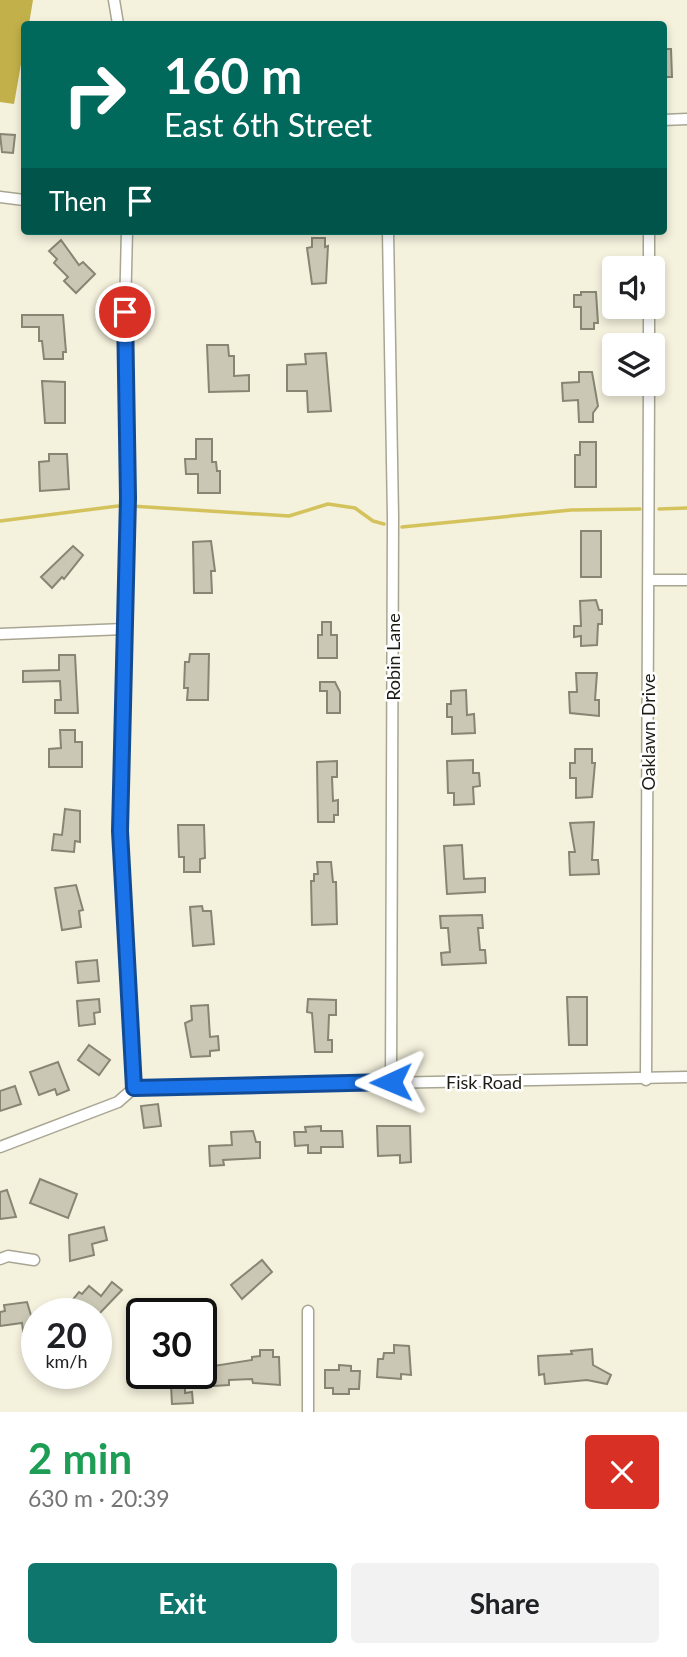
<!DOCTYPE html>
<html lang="en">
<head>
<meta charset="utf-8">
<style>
	body { margin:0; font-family:Lato,sans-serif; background:#f2f2f2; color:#202124; height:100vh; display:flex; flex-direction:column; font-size:26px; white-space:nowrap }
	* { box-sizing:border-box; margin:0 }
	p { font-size:23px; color:#757577 }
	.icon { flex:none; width:38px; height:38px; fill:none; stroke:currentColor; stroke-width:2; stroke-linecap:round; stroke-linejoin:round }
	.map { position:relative; height:1412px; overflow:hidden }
	.panel { display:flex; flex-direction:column; background:#fff; flex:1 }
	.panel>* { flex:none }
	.guide { position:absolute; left:21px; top:21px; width:646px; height:214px; border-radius:7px; box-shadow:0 4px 10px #0003; background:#00695c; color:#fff; overflow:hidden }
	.fabs { position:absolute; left:602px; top:256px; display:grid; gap:14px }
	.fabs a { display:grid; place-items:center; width:63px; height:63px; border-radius:7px; background:#fff; box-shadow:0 4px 10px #0003; font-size:35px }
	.speed { position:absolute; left:21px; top:1298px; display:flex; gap:14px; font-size:35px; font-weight:700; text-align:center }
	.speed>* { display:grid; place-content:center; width:91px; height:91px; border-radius:50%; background:#fff; box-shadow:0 4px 10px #0003; line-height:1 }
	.speed small { font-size:18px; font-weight:400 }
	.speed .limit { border:4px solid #111; border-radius:10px; background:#fff; color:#111 }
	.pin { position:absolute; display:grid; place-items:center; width:60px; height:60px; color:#fff; margin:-30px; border:4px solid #fff; border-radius:50%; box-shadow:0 2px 7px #0007 }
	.me { position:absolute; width:77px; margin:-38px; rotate:269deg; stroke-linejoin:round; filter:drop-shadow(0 0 5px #0008) }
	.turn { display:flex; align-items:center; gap:24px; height:147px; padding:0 28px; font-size:32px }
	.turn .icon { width:91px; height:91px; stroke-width:2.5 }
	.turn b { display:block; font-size:49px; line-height:60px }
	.then { display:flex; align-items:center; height:66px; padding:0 28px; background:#0003; gap:14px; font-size:26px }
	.round { display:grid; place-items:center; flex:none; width:74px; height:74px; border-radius:7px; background:#f2f2f2 }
	.head { display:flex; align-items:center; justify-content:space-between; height:119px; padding:0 28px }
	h1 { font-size:42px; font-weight:700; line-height:52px; color:#1e9e55 }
	.primary-button { display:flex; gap:14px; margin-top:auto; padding:14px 28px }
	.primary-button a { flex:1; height:80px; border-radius:7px; background:#0f766e; color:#fff; font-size:28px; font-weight:700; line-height:80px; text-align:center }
	.primary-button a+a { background:#f2f2f2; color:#202124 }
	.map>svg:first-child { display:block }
	.forest { fill:#c2b14a }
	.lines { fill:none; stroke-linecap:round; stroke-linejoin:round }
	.stream { stroke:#d4c35c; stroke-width:3.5 }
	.building { fill:#cac7b4; stroke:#878573; stroke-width:2 }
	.minor-casing { stroke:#a8a693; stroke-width:13 }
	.minor { stroke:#fff; stroke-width:10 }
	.route-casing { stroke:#114b97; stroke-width:18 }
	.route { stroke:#1a73e8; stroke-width:12 }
	.labels { text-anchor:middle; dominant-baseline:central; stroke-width:5; stroke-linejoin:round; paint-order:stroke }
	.street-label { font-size:18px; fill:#1c1b14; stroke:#fff }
</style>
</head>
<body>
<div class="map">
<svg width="687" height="1412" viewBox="0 0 687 1412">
	<rect width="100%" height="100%" fill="#f4f1dd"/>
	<path class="forest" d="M0,0H33L29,24H24V47L14,104L0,102Z"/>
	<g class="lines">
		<g class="stream">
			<path d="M131,506L289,516L328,504L355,508L373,521L384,524"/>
			<path d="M659,509L687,508"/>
			<path d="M0,521L118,506"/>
			<path d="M402,527L571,510L640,509"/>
		</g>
	</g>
	<g class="building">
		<path d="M663,49H671L672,77H663Z"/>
		<path d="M0,134L15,135L13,153L2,152Z"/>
		<path d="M312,238H325V247L328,246L326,283L312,284L307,248L312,247Z"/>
		<path d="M61,240L79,265L83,262L95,274L76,293L64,281L68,277L54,263L57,259L49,251Z"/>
		<path d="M581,292H596L598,323H594V329H581V307H574V295H581Z"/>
		<path d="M22,315H63L66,352H63V359H44L42,341H39V327H22Z"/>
		<path d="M207,345H228L229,356H234V376L249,375V391L209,392Z"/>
		<path d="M326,353L331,411L308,412L307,391H287V365L306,364L305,354Z"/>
		<path d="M579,372H592L598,406L593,413V422H579L578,400L563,401L562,383L579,382Z"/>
		<path d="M42,381L65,382V423H45Z"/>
		<path d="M196,439H212V462H216L217,471H220V493H198V474H186L185,459H196Z"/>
		<path d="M580,442H596V487H575V455H580Z"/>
		<path d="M49,454H67L69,489L40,491L39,462L49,461Z"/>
		<rect x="581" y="531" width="20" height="46"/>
		<path d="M211,541L215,571H211L212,593H194L193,542Z"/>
		<path d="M73,546L83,555L64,579L62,577L52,588L41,577Z"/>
		<path d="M596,600L599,610H602V624H598L597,645L581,646V636L574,637V626H581L580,601Z"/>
		<path d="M322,622H331V635H337V658H318V635H322Z"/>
		<path d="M190,654H209L208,700H187L188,688H184L185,662H189Z"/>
		<path d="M59,655H75L78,713H55V700H61L60,681L23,682V671L59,670Z"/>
		<path d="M576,673H597L595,700H599V716L570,713L569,692H577Z"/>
		<path d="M320,682H335L340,692V713H327V691H320Z"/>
		<path d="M466,690L467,715L474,714L475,733L452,734V717H447V704H451V691Z"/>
		<path d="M60,730H75V742H82V767H49V749L61,748Z"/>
		<path d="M575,749H592V763H595L592,797L576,798V778H570V763H575Z"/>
		<path d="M473,760V773H479L480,786L473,787L474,804L454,805V793H448L447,761Z"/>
		<path d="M337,761V777H332L333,801L338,800V815H334V822H318L317,762Z"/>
		<path d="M65,809L80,811V842L75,841L74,852L52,850L54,834L62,835Z"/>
		<path d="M594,822L592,860H598L599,874L570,875L569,852H575L570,823Z"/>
		<path d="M178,825H204L205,858L200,859V872H184V857H179Z"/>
		<path d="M462,845L464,879L485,878V892L447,894L444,846Z"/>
		<path d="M317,862H331L333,882H336L337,924L312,925L311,881H314V874H318Z"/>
		<path d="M76,885L83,910L79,911L81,927L62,930L55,888Z"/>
		<path d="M202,906L203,911H211L214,944L193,946L190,907Z"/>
		<path d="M482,915L483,928H478L480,950H485L486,963L442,965L441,953L450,952L448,928H441L440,916Z"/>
		<path d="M97,960L99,981L78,983L76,962Z"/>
		<path d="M567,997H587V1045H569Z"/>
		<path d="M99,999L100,1012L94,1013L95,1024L79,1026L77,1001Z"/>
		<path d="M308,999L336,1000V1015H329L328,1040H332V1052H315L312,1013L307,1012Z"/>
		<path d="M208,1005L210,1037L218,1036L219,1050L210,1051V1056L191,1057L185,1023L192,1020L191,1006Z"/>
		<path d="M89,1045L110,1060L99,1075L78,1060Z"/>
		<path d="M58,1062L69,1090L57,1095L55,1089L39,1095L30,1072Z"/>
		<path d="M15,1086L21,1104L0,1111V1091Z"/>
		<path d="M158,1104L161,1126L144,1128L141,1106Z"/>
		<path d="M321,1126V1131H342L343,1147H321V1153H308V1145L295,1146L294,1132H306L305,1127Z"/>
		<path d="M377,1126H410L411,1162L400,1163V1155L378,1156Z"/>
		<path d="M253,1131L256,1142H260V1158L223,1160L224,1165L210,1166L209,1146L232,1145L231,1132Z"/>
		<path d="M40,1179L77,1194L68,1218L30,1203Z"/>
		<path d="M7,1190L16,1217L0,1219V1192Z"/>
		<path d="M104,1227L107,1240L92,1244L94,1255L70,1261L69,1235Z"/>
		<path d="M262,1260L272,1272L242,1299L231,1285Z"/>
		<path d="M112,1282L122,1290L99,1314H69L64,1310L79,1292L82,1294L89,1286L101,1296Z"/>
		<path d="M27,1302L33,1322L36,1321L37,1336L24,1338L22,1323L0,1326V1312L5,1311L4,1305Z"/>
		<path d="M394,1345L409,1346L411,1375L401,1374V1379L377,1377L378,1359H383L384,1353H394Z"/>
		<path d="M592,1349L593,1365L611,1375L607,1384L587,1380L545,1384L544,1374L539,1375L538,1356L572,1354L571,1351Z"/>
		<path d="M260,1350H273V1357H279L280,1385L253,1383L252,1379L229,1380V1385L214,1386V1382H208L207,1367L252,1360V1357L260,1356Z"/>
		<path d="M339,1365L351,1366V1371H360L359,1389H349V1394H333V1388H325V1370H339Z"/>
		<path d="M171,1385H185V1393L192,1392L193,1403L172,1404Z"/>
	</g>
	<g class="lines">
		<defs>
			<g id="minor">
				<path d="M114,0L118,24"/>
				<path d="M663,120L687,119"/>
				<path d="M0,197L24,200"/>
				<path d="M127,231L125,312L128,498L120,831L134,1088"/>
				<path d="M388,231L393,517L391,1082"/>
				<path d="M649,231V268"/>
				<path d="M649,306V345"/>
				<path d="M650,580H687"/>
				<path d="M0,634L124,629"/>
				<path d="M646,1080L649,383"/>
				<path d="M0,1147L118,1102L134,1088L687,1077"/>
				<path d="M0,1259L8,1256L34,1260"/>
				<path d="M308,1412V1311"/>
			</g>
		</defs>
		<use href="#minor" class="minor-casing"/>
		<use href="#minor" class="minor"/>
	</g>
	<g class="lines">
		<defs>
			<path id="route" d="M125,312L128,498L120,831L134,1088L391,1082"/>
		</defs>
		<use href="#route" class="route-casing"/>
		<use href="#route" class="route"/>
	</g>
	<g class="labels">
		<g class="street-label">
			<text transform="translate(393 657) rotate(-90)">Robin Lane</text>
			<text transform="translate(648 732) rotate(-90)">Oaklawn Drive</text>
			<text x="484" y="1082">Fisk Road</text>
		</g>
	</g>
</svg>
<div class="fabs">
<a><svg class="icon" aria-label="sound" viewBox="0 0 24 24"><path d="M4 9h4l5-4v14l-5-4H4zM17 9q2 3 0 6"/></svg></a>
<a><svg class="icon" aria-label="layers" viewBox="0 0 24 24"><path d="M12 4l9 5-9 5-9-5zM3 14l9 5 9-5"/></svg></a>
</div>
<div class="speed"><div>20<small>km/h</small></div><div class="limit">30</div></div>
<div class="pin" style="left:125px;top:312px;background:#d93025"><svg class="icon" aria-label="arrive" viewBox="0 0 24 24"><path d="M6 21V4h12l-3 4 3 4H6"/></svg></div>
<svg class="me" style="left:391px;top:1082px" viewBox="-20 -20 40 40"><path d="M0-17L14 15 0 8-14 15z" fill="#1a73e8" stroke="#fff" stroke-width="4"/></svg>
<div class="guide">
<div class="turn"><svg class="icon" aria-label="right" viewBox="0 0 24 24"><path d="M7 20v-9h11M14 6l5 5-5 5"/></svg><div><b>160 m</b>East 6th Street</div></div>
<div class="then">Then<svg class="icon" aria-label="arrive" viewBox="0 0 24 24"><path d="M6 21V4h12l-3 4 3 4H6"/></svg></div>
</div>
</div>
<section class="panel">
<div class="head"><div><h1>2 min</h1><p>630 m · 20:39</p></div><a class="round" style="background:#d93025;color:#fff"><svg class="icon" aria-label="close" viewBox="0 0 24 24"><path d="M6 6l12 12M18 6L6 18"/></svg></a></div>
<div class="primary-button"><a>Exit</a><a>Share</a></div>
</section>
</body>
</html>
